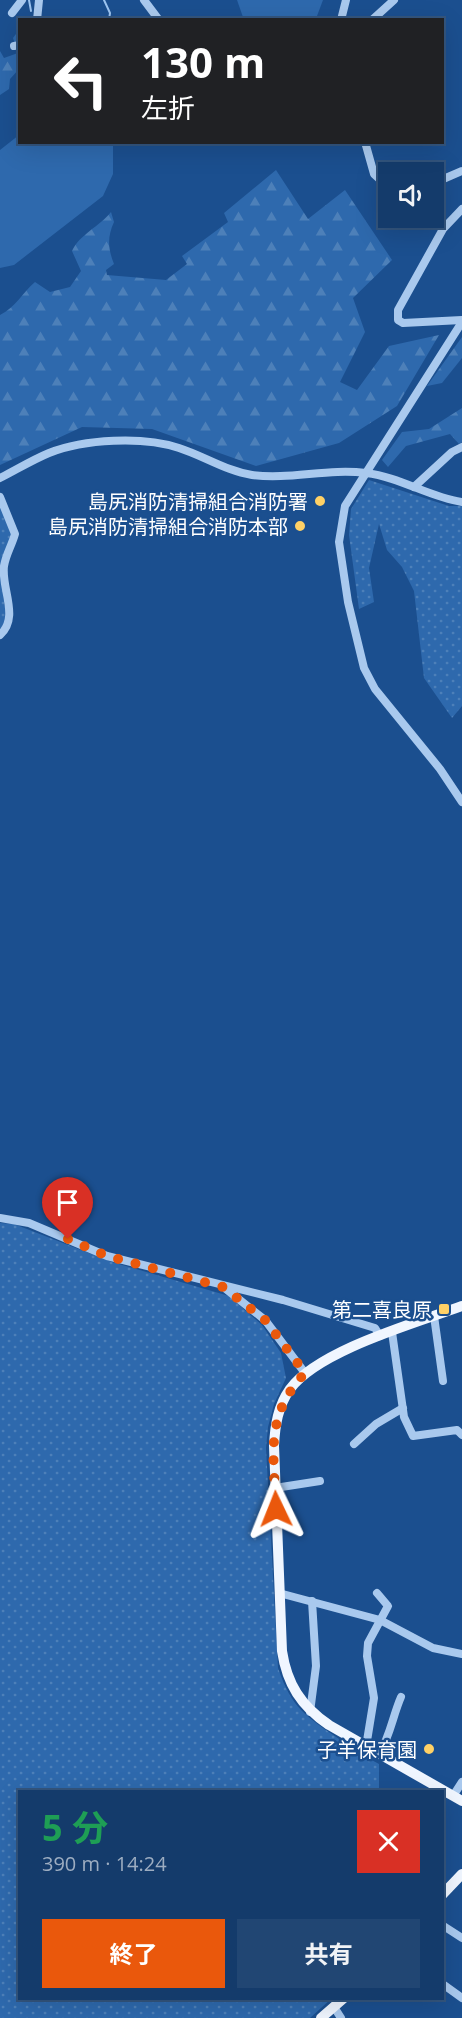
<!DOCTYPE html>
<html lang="ja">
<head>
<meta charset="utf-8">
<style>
	body { margin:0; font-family:"Open Sans","Noto Sans JP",sans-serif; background:#214673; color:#f1f3f6; height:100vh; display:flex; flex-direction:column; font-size:22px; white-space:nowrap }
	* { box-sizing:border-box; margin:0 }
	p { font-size:20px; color:#9dadc1 }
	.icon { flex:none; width:33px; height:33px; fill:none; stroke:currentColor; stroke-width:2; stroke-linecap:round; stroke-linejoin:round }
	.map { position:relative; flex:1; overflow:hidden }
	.sheet { position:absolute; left:18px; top:1790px; width:426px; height:210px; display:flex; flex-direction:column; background:#143b6b; border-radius:0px; box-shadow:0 6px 24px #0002,0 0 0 2px #33557e }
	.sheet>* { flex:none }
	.top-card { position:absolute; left:18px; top:18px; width:426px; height:126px; border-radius:0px; box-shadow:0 6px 24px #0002,0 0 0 2px #33557e; background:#202124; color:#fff; overflow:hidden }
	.fabs { position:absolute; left:378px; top:162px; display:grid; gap:12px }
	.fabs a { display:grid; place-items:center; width:66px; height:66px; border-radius:0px; background:#143b6b; box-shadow:0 6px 24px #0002,0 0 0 2px #33557e; font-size:30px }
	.pin { position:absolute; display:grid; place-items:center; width:51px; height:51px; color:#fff; margin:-62px -26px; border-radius:50% 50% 50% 0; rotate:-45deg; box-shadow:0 0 6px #0007 }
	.pin .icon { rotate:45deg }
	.me { position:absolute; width:66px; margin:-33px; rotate:358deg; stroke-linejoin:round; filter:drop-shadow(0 0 4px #0008) }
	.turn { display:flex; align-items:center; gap:21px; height:126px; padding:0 24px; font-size:27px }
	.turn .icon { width:78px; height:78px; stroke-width:2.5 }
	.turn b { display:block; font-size:42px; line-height:51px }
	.round { display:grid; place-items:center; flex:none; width:63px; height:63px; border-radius:0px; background:#214673 }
	.overview { display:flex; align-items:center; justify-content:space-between; height:102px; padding:0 24px }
	h1 { font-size:36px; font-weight:700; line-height:45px; color:#1e9e55 }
	.cta { display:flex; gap:12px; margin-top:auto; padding:12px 24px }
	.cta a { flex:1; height:69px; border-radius:0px; background:#ea580c; color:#fff; font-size:24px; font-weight:700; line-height:69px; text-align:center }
	.cta a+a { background:#214673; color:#f1f3f6 }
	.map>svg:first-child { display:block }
	.green { fill:url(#green-dots) }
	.forest { fill:url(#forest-firs) }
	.pitch { fill:#2e69ad }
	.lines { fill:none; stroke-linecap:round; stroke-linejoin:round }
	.stream { stroke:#9cc4f0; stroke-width:2 }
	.minor { stroke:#a9c9ee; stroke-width:8 }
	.major { stroke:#f0f6ff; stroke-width:10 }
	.route { stroke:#ea580c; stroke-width:10; stroke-dasharray:0 18 }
	.poi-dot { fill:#ffd166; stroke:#1b4f8f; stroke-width:2 }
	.labels { text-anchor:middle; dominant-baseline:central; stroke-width:5; stroke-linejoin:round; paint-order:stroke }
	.poi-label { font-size:20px; fill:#fff; stroke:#1b4f8f; text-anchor:end }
</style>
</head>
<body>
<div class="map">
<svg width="462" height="2018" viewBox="0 0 462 2018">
	<defs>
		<pattern id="green-dots" width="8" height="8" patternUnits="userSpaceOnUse" patternTransform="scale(1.5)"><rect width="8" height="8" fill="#2e69ad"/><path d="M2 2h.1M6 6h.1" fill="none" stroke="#4d80b9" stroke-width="1.8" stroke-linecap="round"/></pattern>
		<pattern id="forest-firs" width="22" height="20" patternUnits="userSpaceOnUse" patternTransform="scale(1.5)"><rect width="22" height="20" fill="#2e69ad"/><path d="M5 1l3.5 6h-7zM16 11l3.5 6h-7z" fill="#4d80b9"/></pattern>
	</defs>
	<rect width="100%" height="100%" fill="#1b4f8f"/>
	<g class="green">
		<path d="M369,480L449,506H462V706L452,718L424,678L414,591L402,567L387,550L379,524L369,568L374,602L359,609L349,535L351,509Z"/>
		<path d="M0,506L12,533C0,568 0,585 8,622L0,629Z"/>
		<path d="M0,1223L14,1224L112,1262L229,1296L262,1325L281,1353L286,1378L274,1404L268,1427L266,1448L278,1668C292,1709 306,1716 339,1739C352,1748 364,1756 379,1764V1791H20V1998H332L310,2018H0Z"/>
	</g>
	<g class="forest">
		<path d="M19,30V69L10,79L9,89L0,95V51L4,58L18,53L13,38Z"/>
		<path d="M276,170L308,219L345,190L392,260L353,298L365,332L340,382L357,390L389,346L439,335L397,406L339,443L256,466L152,429L82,427L0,465V315C16,307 22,293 35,282L50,292L70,287L81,271L72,251C80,234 99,227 111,212L114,222C107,237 108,249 114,264L106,270L107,275L166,280L187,264L182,256L228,222L224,213Z"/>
		<path d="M462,337V358L442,383L427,386Z"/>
		<path d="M462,408V442L459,444L450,434L406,446L388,467L382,460L402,432L429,429Z"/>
	</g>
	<g class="pitch">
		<path d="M237,0H323L317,16L308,19L244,20Z"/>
		<path d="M19,135L20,142L113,143V174L103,196L14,265L0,268V150Z"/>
	</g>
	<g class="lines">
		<g class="stream">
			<path d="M29,0L31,11"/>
			<path d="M104,0L110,13L109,20"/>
		</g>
		<g class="minor">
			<path d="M144,0L159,20"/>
			<path d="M12,13L22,0"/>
			<path d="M37,20L39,0"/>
			<path d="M341,20L346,0"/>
			<path d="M372,20L394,0"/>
			<path d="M14,46L20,45"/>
			<path d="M365,142L374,174L388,187"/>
			<path d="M434,183L462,171"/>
			<path d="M462,209L443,229L398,310V320L403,323L462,320"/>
			<path d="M462,322L345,506L339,542L348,602L364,668L375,689L440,769L462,802"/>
			<path d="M0,478C16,470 32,460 49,453C84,439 143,436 179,448C204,456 226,471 252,475C290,480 328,468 366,473C400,477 429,497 462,502"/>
			<path d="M414,487L452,452L462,447"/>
			<path d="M0,497L15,534C12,545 6,554 4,566C1,589 20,617 0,635"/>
			<path d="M0,1218L29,1223L107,1256L283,1300L375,1328L380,1336"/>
			<path d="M226,1289L265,1320L305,1373"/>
			<path d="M434,1316L443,1381"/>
			<path d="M392,1332L404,1417L413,1436L457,1430L462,1435"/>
			<path d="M354,1444L376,1424L403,1408"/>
			<path d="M275,1488L320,1481"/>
			<path d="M279,1593L380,1620L433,1648L462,1654"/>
			<path d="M310,1712L316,1666L312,1601"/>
			<path d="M366,1747L374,1698L367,1656L368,1643L388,1606L377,1593"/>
			<path d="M379,1754C390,1737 393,1715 401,1697"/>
			<path d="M453,1796L462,1782"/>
			<path d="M442,1925L462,1938"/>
			<path d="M444,1985L462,1998"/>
			<path d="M334,2007L341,2018"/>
		</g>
		<g class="major">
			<path d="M462,1306C416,1323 319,1350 290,1389C278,1406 275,1425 274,1446L282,1651C287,1684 301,1706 329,1725L462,1801"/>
			<path d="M442,1895L462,1874"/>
			<path d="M321,2018L344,1998"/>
		</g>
	</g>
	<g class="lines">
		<path class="route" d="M68,1239L107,1256L223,1287L265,1320L305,1373C264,1417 274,1454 276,1509"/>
	</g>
	<g class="poi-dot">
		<circle cx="320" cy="501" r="6"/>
		<circle cx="300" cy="526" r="6"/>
		<rect x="438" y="1303" width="12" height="12" rx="3"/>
		<circle cx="429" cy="1749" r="6"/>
	</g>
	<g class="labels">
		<g class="poi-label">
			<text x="308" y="501">島尻消防清掃組合消防署</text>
			<text x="288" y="526">島尻消防清掃組合消防本部</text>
			<text x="432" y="1309">第二喜良原</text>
			<text x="417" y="1749">子羊保育園</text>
		</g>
	</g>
</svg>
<div class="fabs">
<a><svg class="icon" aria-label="sound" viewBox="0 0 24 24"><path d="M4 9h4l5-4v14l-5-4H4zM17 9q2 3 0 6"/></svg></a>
</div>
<div class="pin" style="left:68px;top:1239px;background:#d93025"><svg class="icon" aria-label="arrive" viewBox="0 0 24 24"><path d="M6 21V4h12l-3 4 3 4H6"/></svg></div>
<svg class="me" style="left:276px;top:1509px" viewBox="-20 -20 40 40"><path d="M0-17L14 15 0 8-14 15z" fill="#ea580c" stroke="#fff" stroke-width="4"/></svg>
<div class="top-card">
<div class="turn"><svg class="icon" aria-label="left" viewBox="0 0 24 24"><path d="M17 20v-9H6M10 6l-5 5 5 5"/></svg><div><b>130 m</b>左折</div></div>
</div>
<section class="sheet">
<div class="overview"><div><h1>5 分</h1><p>390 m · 14:24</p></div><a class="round" style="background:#d93025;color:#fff"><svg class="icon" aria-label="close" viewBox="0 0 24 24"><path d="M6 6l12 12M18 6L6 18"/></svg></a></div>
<div class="cta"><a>終了</a><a>共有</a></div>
</section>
</div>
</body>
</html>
